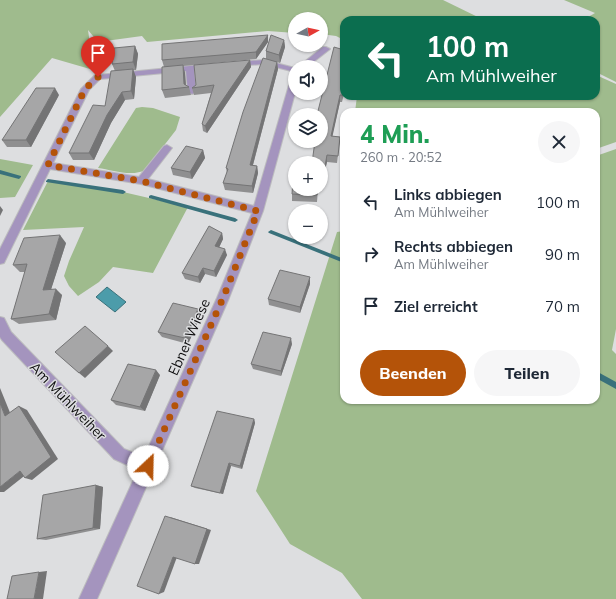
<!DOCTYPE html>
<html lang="de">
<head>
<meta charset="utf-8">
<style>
	body { margin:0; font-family:Mulish,sans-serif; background:#f6f6f7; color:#1f2937; height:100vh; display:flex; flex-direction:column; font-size:15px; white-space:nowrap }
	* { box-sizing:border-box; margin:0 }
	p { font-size:13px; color:#747a83 }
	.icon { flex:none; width:22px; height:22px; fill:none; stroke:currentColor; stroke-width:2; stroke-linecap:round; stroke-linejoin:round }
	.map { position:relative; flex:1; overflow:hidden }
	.panel { position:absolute; left:340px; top:108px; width:260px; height:296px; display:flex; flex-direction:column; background:#fff; border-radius:12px; box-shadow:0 1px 3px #0004 }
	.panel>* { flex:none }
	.hud { position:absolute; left:340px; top:16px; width:260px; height:84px; border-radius:12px; box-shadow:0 1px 3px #0004; background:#0b6e4f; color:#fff; overflow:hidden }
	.needle { width:26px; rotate:82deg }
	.tools { position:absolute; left:288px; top:12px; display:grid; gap:8px }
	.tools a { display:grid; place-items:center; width:40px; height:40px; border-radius:50%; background:#fff; box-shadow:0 1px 3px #0004; font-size:20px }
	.pin { position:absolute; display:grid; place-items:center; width:34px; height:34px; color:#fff; margin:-41px -17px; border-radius:50% 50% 50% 0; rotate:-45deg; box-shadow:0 0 4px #0007 }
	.pin .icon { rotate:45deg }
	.me { position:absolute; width:44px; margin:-22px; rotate:24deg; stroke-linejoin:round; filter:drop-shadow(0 0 3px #0008) }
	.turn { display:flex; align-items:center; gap:14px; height:84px; padding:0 20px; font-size:18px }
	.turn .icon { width:52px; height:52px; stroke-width:2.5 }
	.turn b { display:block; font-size:28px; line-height:34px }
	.round { display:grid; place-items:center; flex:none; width:42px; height:42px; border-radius:21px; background:#f6f6f7 }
	.summary { display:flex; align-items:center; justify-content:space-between; height:68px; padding:0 20px }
	h1 { font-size:24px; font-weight:800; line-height:30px; color:#1e9e55 }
	.cta { display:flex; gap:8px; margin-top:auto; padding:8px 20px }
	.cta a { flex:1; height:46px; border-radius:24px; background:#b45309; color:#fff; font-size:16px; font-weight:800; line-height:46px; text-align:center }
	.cta a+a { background:#f6f6f7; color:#1f2937 }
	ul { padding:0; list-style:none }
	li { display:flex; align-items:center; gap:12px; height:52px; padding:0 20px }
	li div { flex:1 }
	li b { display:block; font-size:15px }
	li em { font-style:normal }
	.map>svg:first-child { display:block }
	.green { fill:#9fbb8d }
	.water { fill:#4c9caa; stroke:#39717b }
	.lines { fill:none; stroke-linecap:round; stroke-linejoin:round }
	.stream { fill:#39717b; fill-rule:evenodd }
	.minor-casing { stroke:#bcbcbe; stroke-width:2 }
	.minor { fill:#a494be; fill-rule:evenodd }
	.wall { fill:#8f8f90 }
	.shaded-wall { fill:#747475 }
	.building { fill:#a6a6a7; stroke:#747475 }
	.route { stroke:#b45309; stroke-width:7; stroke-dasharray:0 12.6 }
	.labels { text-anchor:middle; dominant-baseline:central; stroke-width:3; stroke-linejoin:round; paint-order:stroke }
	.street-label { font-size:14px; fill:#0c0c0d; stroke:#dddee0 }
</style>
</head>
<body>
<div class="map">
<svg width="616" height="599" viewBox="0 0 616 599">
	<rect width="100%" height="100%" fill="#dddee0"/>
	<g class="green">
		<path d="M0,0H443L484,20H344V40L336,36L321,34V19H295V33L268,31L147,42L142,36L98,42L88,30L91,51L90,69L52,58L0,117Z"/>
		<path d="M564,0H616V82L596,72V20H583L595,13Z"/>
		<path d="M596,75L616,84V142L596,149V112H355L357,96H596Z"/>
		<path d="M142,107L153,108L180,117L176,130L145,170C132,177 112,170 98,168L136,108Z"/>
		<path d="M616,149V329L612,350L616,354V599H362L342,573L290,544L256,491L337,232L344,231V400H596V156Z"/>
		<path d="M0,159L33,165L15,197L0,198Z"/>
		<path d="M48,181L123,192L188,207L153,273L113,267L99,282L78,296L69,286L64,276L69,261L84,227L23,230Z"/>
	</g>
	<path class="water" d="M107,287L126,302L115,312L96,297Z"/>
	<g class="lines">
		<g class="stream">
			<path d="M0,170L21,176V177L19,179L0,174Z"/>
			<path d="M48,179L123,190L126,192L123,194L46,182V181Z"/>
			<path d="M151,195L235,218L238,220L235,222L149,198V196Z"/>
			<path d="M271,230L344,259V263L269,233L268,232Z"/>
			<path d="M596,371L616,382V389L596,378Z"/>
		</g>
		<defs>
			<g id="minor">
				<path d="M323,47H326L330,49L307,67H298Z"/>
				<path d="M264,60L295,68V72L264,64L234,66L230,64L234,62Z"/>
				<path d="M210,64L214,66L213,68L194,70L196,92L192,94L188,92L186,71L100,79L89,90L53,163L139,177L164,146L167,145L172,148L148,179L254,206L291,78L295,76V93L263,211L229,298L97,599H79L138,470L114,459L2,340L0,337V317L4,318L11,332L124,449L144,457L217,298L252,213L141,184L50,169L4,263L0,264V249L81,89L95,75H98Z"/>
			</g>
		</defs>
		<use href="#minor" class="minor-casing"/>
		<use href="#minor" class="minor"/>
	</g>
	<g class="wall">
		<path d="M268,35V42L256,59L183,66L185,73L186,85L189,87L191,95L165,98L162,90L164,67L162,60Z"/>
		<path d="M284,40L285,47L280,63L277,62L278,69L253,165L257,166L258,173L253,193L225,190L223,183L227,173L226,168L266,59V51Z"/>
		<path d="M135,46L138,54L136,70H133L136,77L134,99L125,100L111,123L94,160H73L69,153L105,106L115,71L112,64Z"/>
		<path d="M334,47L344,94L342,102H340L332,136L340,137L337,163L327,162L323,178H321V163Z"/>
		<path d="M250,60L251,67L207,133L203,131L202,124L211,93L194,95L192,88Z"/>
		<path d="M59,95L31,147H7L2,140Z"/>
		<path d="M203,150L205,158L192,179L173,175L171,168Z"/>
		<path d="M318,189L317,202L292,201V194Z"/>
		<path d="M222,233L223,239L219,247L227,255L216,277L205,274L200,283L185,279L182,273Z"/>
		<path d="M66,243L51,289L62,295L56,320L19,324L11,319L25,272H20L13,265Z"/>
		<path d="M310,284L300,313L269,305L268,299Z"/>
		<path d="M198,309L201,315L188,344L162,337L158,332Z"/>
		<path d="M292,344L281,376L253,369L251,364Z"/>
		<path d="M160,375L145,411L116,405L111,400Z"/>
		<path d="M254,419L255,423L242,469L231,466L223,494L195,488L191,486Z"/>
		<path d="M96,485L103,487L100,529L46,540L37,539Z"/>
	</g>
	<g class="shaded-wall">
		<path d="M268,35V42L256,59V52Z"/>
		<path d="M284,40L285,47L280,63L279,55Z"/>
		<path d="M135,46L138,54L136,70L133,62Z"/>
		<path d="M250,60L251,67L207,133L205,126Z"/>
		<path d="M277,62L278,69L251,172L250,165Z"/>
		<path d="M183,65L185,73L186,88L184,84Z"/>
		<path d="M133,69L136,77L134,99L131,91Z"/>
		<path d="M55,88L59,95L31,147L26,140Z"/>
		<path d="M122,92L125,100L111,123L94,160L89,153L107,115Z"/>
		<path d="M340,95V102L331,143V136Z"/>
		<path d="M203,150L205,158L192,179L190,172Z"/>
		<path d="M327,155V162L323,178L324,171Z"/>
		<path d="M257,166L258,173L253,193L252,186Z"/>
		<path d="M0,206L3,210L0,216Z"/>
		<path d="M222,233L223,239L217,252L215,246Z"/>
		<path d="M60,235L66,243L49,296L43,290Z"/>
		<path d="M225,249L227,255L216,277L214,271Z"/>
		<path d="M203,268L205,274L200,283L198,277Z"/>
		<path d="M310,277V284L300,313V307Z"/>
		<path d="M56,289L62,295L56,320L49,314Z"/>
		<path d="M198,309L201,315L188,344L185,338Z"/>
		<path d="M291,338L292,344L281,376V371Z"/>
		<path d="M108,346L113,351L85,378L79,373Z"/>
		<path d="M156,370L160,375L145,411L140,407Z"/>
		<path d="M0,388L13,420L5,416L0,403Z"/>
		<path d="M19,406L27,410L58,459L32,480L25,478Z"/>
		<path d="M254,419L255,423L242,469L240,466Z"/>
		<path d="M229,463L231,466L223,494L220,493Z"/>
		<path d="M20,471L28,473L4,492H0V487Z"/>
		<path d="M96,485L103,487L100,529L93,528Z"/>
		<path d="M170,517L211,530L199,564H195Z"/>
		<path d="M173,557H177L164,592L159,594Z"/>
		<path d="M47,571L43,599H34L39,572Z"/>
	</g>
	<g class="building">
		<path d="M268,35L256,52L162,60V44Z"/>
		<path d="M271,35L284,40L279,55L266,51Z"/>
		<path d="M135,46L133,62L112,64L114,48Z"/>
		<path d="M334,47L344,50V90L343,95H340L331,136L340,137L338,156L327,155L324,171H321V163H312L315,141H321V115H317Z"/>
		<path d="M263,58L277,62L250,165L257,166L252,186L223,183L228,169L226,168L243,112Z"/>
		<path d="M250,60L205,126L202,124L214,85L192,88L196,85L194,65Z"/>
		<path d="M183,65L184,84L189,87L162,90V67Z"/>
		<path d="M133,69L131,91L122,92L107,115L89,153H69L93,105L105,106L111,71Z"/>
		<path d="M36,88H55L26,140H2Z"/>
		<path d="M186,146L203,150L190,172L171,168Z"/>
		<path d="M294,166H295V189H318L317,195L292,194Z"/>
		<path d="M209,226L222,233L215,246L225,249L214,271L203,268L198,277L182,273Z"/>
		<path d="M60,235L43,290L56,289L49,314L11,319L27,264L13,265L24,238Z"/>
		<path d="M280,270L310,277L300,307L268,299Z"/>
		<path d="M173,303L198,309L185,338L158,332Z"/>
		<path d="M85,326L108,346L79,373L55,352Z"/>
		<path d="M263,332L291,338L281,371L251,364Z"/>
		<path d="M128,364L156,370L140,407L111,400Z"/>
		<path d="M0,403L5,416L19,406L51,457L25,478L20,471L0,487Z"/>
		<path d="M217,411L254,419L240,466L229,463L220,493L191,486Z"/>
		<path d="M96,485L93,528L37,539L43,495Z"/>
		<path d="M165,516L207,529L195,564L173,557L159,594L137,586Z"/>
		<path d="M39,572L34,599H7L12,576Z"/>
	</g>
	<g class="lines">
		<path class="route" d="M98,77L85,89L48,165L141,181L258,211L223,298L148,466"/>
	</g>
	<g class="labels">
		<g class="street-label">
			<text transform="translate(189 337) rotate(-66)">Ebner Wiese</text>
			<text transform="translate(68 401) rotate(46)">Am Mühlweiher</text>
		</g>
	</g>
</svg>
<div class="tools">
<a><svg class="needle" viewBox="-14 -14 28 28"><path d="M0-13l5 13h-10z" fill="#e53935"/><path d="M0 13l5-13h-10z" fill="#747a83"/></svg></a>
<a><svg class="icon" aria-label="sound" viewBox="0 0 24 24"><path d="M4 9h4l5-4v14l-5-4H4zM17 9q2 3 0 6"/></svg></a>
<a><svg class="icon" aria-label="layers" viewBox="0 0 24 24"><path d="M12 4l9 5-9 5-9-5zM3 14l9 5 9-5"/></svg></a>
<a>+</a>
<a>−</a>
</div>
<div class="pin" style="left:98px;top:77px;background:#d93025"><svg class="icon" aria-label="arrive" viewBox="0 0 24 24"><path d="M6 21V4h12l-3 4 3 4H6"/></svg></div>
<svg class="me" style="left:148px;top:466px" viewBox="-20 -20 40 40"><circle r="19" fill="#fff"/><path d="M0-13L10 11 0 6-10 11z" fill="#b45309"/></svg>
<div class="hud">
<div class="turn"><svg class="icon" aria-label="left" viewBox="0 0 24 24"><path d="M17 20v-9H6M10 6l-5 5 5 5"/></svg><div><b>100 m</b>Am Mühlweiher</div></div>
</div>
<section class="panel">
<div class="summary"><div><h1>4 Min.</h1><p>260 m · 20:52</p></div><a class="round"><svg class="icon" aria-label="close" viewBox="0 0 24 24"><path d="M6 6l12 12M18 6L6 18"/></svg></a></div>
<ul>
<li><svg class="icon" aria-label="left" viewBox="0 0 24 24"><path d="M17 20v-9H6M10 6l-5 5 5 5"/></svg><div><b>Links abbiegen</b><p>Am Mühlweiher</p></div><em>100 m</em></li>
<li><svg class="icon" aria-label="right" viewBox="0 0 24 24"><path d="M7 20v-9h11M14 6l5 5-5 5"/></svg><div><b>Rechts abbiegen</b><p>Am Mühlweiher</p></div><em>90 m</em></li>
<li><svg class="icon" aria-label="arrive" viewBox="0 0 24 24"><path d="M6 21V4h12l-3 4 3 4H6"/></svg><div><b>Ziel erreicht</b></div><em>70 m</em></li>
</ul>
<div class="cta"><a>Beenden</a><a>Teilen</a></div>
</section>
</div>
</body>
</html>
